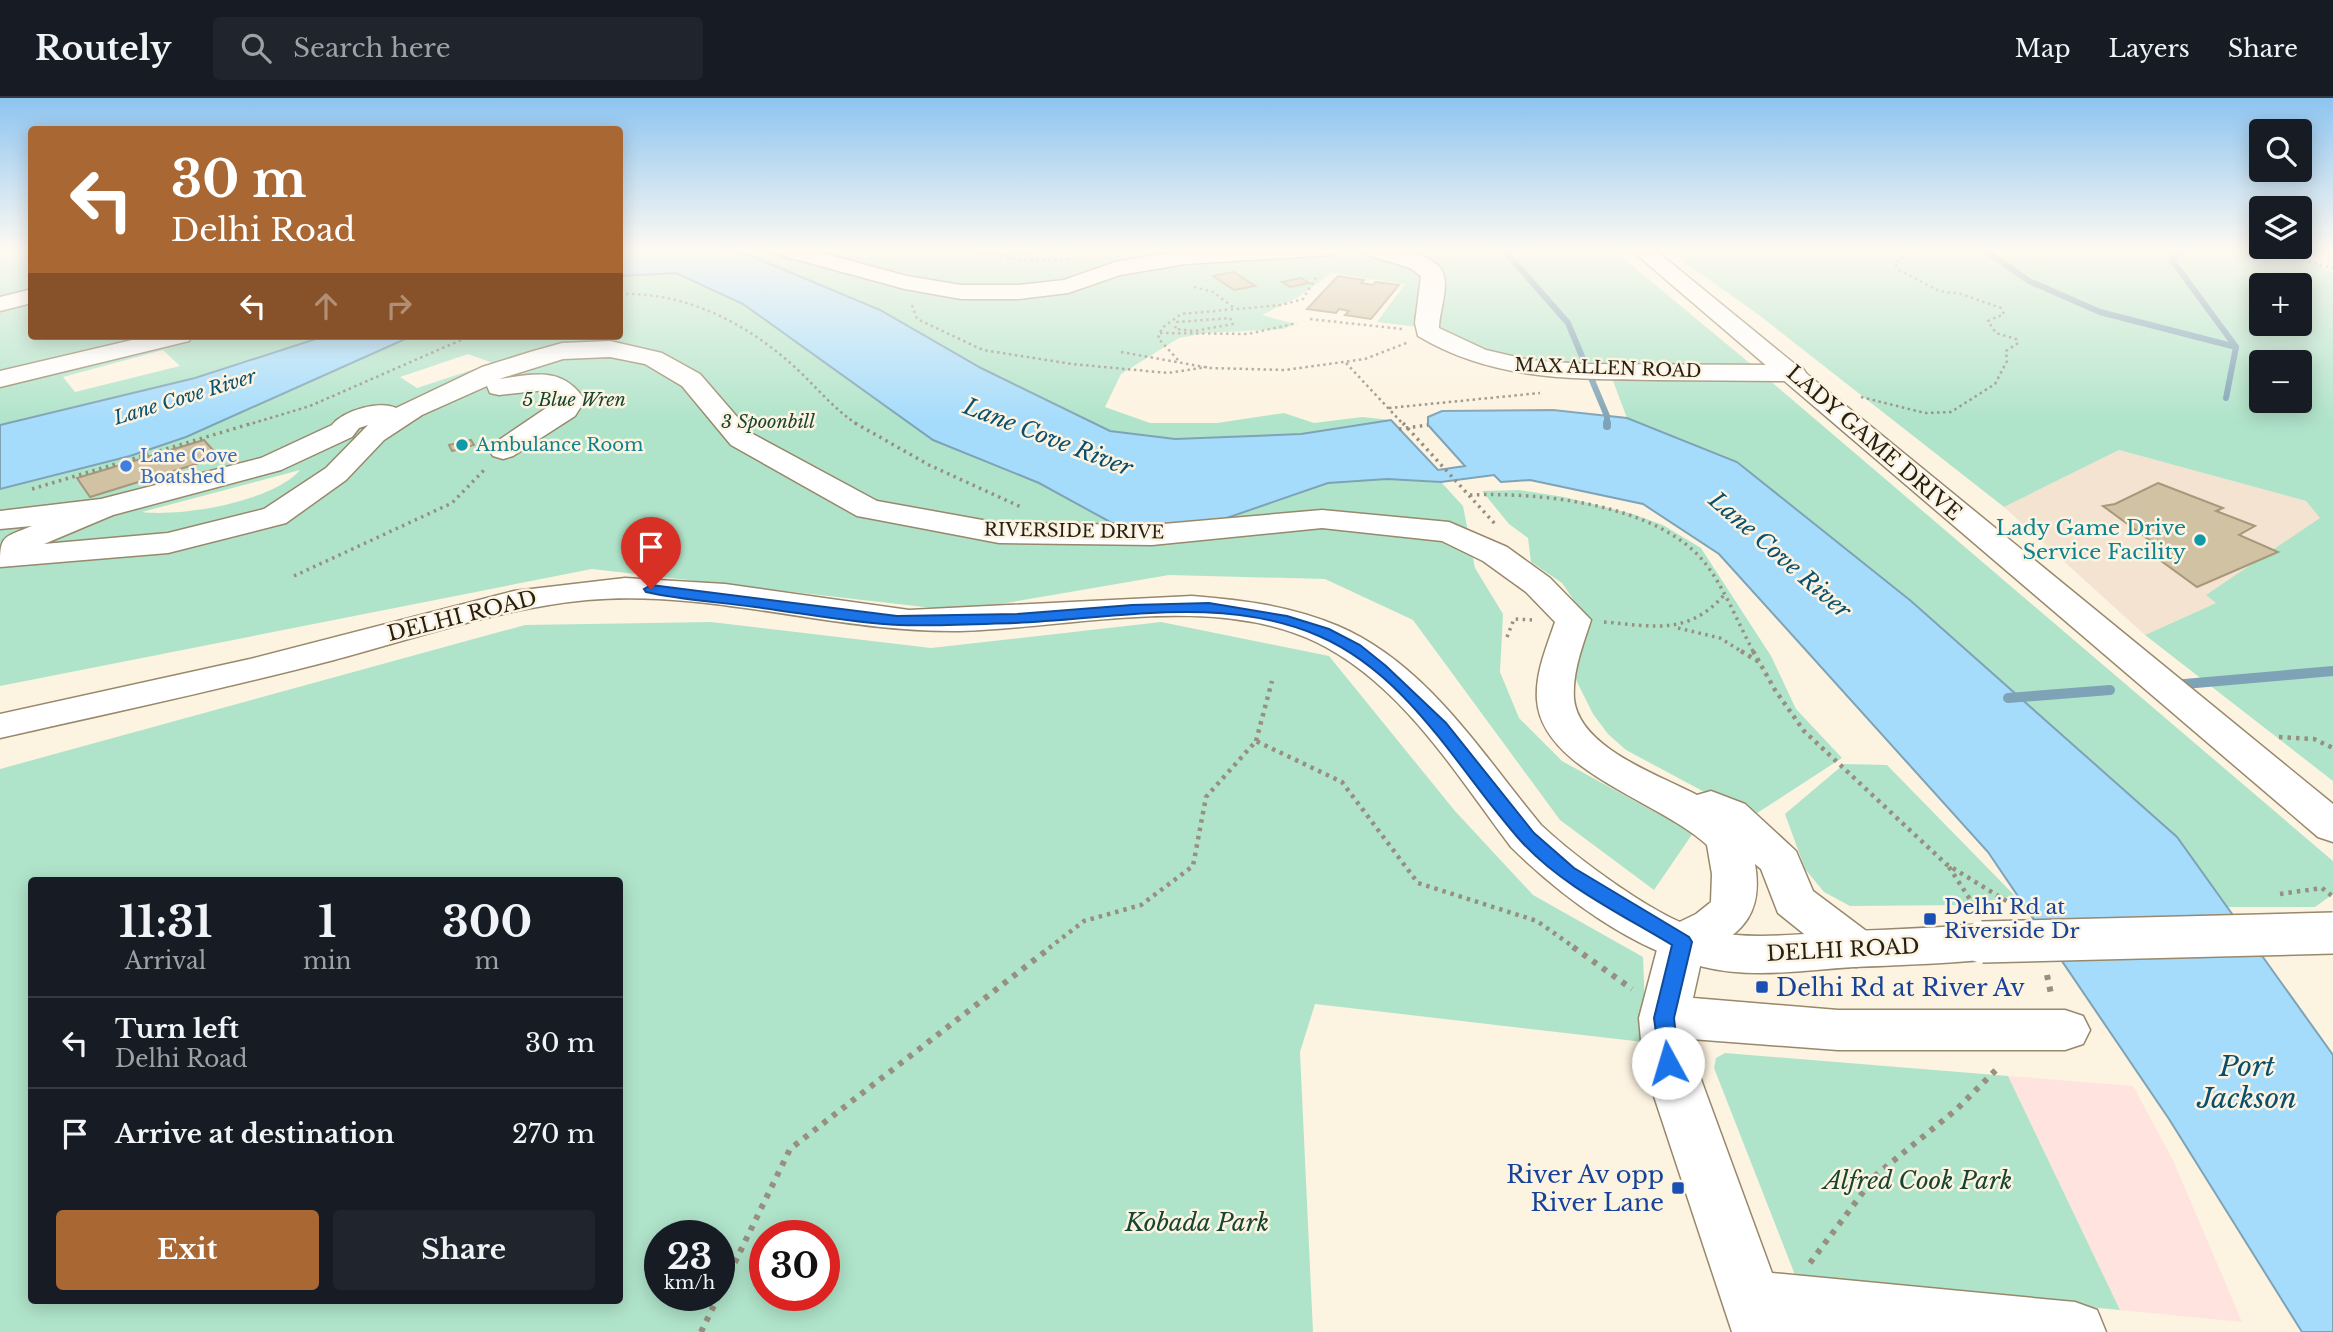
<!DOCTYPE html>
<html lang="en">
<head>
<meta charset="utf-8">
<style>
	body { margin:0; font-family:"Libre Baskerville",serif; background:#20242c; color:#f1f3f6; height:100vh; display:flex; flex-direction:column; font-size:26px; white-space:nowrap }
	* { box-sizing:border-box; margin:0 }
	p { font-size:23px; color:#9ea1a6 }
	.icon { flex:none; width:38px; height:38px; fill:none; stroke:currentColor; stroke-width:2; stroke-linecap:round; stroke-linejoin:round }
	.map { position:relative; flex:1; overflow:hidden }
	.details { position:absolute; left:28px; top:779px; width:595px; height:427px; display:flex; flex-direction:column; background:#171b24; border-radius:7px; box-shadow:0 4px 18px #0003 }
	.details>* { flex:none }
	.guide { position:absolute; left:28px; top:28px; width:595px; height:214px; border-radius:7px; box-shadow:0 4px 18px #0003; background:#a96734; color:#fff; overflow:hidden }
	.buttons { position:absolute; left:2249px; top:21px; display:grid; gap:14px }
	.buttons a { display:grid; place-items:center; width:63px; height:63px; border-radius:7px; background:#171b24; box-shadow:0 4px 18px #0003; font-size:35px }
	.speed { position:absolute; left:644px; top:1122px; display:flex; gap:14px; font-size:35px; font-weight:700; text-align:center }
	.speed>* { display:grid; place-content:center; width:91px; height:91px; border-radius:50%; background:#171b24; box-shadow:0 4px 18px #0003; line-height:1 }
	.speed small { font-size:18px; font-weight:400 }
	.speed .limit { border:10px solid #d22; background:#fff; color:#111 }
	.pin { position:absolute; display:grid; place-items:center; width:60px; height:60px; color:#fff; margin:-72px -30px; border-radius:50% 50% 50% 0; rotate:-45deg; box-shadow:0 0 7px #0007 }
	.pin .icon { rotate:45deg }
	.me { position:absolute; width:77px; margin:-38px; rotate:354deg; stroke-linejoin:round; filter:drop-shadow(0 0 5px #0008) }
	.turn { display:flex; align-items:center; gap:24px; height:147px; padding:0 28px; font-size:32px }
	.turn .icon { width:91px; height:91px; stroke-width:2.5 }
	.turn b { display:block; font-size:49px; line-height:60px }
	.lanes { display:flex; align-items:center; height:66px; padding:0 28px; background:#0003; justify-content:center; gap:35px; direction:ltr }
	.lanes .off { opacity:.35 }
	.eta { display:flex; justify-content:space-evenly; align-items:center; height:119px; text-align:center }
	.eta b { font-size:42px; font-weight:800; line-height:49px }
	.button { display:flex; gap:14px; margin-top:auto; padding:14px 28px }
	.button a { flex:1; height:80px; border-radius:7px; background:#a96734; color:#fff; font-size:28px; font-weight:800; line-height:80px; text-align:center }
	.button a+a { background:#20242c; color:#f1f3f6 }
	ul { padding:0; list-style:none }
	li { display:flex; align-items:center; gap:21px; height:91px; padding:0 28px; border-top:2px solid #363941 }
	li div { flex:1 }
	li b { display:block; font-size:26px }
	li em { font-style:normal }
	header { display:flex; align-items:center; gap:42px; box-sizing:border-box; height:98px; padding:0 35px; background:#171b24; border-bottom:2px solid #363941 }
	header strong { font-size:33px }
	nav { display:flex; gap:38px; margin-inline-start:auto; font-size:24px }
	.search { width:490px; height:63px; background:#20242c; display:flex; align-items:center; gap:18px; box-sizing:border-box; padding:0 24px; border-radius:7px; color:#9ea1a6; font-size:26px }
	.map>svg:first-child { display:block }
	.commercial { fill:#fee3de }
	.industrial { fill:#f4e3d1 }
	.green { fill:#b0e4ca; fill-rule:evenodd }
	.water { fill:#a5dcfc; stroke:#7fa3b6; stroke-width:2 }
	.lines { fill:none; stroke-linecap:round; stroke-linejoin:round }
	.stream-far2 { stroke:#7fa3b6; stroke-width:6 }
	.stream-far1 { stroke:#7fa3b6; stroke-width:8 }
	.stream { stroke:#7fa3b6; stroke-width:10 }
	.building { fill:#d2c2a4; stroke:#a7977b; stroke-width:2 }
	.minor-casing { stroke:#98886c; stroke-width:3 }
	.major-casing { stroke:#98886c; stroke-width:3 }
	.path-far3 { stroke:#978f80; stroke-width:2.5; stroke-dasharray:2.5 3.5; stroke-linecap:butt }
	.path-far2 { stroke:#978f80; stroke-width:3.5; stroke-dasharray:2.5 4.5; stroke-linecap:butt }
	.path-far1 { stroke:#978f80; stroke-width:4.5; stroke-dasharray:3.5 5; stroke-linecap:butt }
	.path { stroke:#978f80; stroke-width:6; stroke-dasharray:5 7; stroke-linecap:butt }
	.minor { fill:#fff; fill-rule:evenodd }
	.major { fill:#fff; fill-rule:evenodd }
	.major-bridge-casing { stroke:#98886c; stroke-width:44; stroke-linecap:butt }
	.major-bridge { stroke:#fff; stroke-width:41 }
	.route { fill:#1a73e8; stroke:#114b97; stroke-width:2 }
	.culture-dot { fill:#0f9aa8; stroke:#fdf3e1; stroke-width:2.5 }
	.shop-dot { fill:#3f7fe0; stroke:#fdf3e1; stroke-width:2.5 }
	.transit-dot { fill:#1a4fb4; stroke:#fdf3e1; stroke-width:2.5 }
	.labels { text-anchor:middle; dominant-baseline:central; stroke-width:5; stroke-linejoin:round; paint-order:stroke }
	.far-street-label { font-size:18px; fill:#251f14; stroke:#fdf3e1 }
	.far-park-label { font-size:18px; font-style:italic; fill:#164531; stroke:#fdf3e1 }
	.far-culture-label { font-size:18px; fill:#0d838f; stroke:#fdf3e1; text-anchor:start }
	.far-shop-label { font-size:18px; fill:#366cbe; stroke:#fdf3e1; text-anchor:start }
	.far-water-label { font-size:19px; font-style:italic; fill:#09506f; stroke:#fdf3e1 }
	.street-label { font-size:21px; fill:#251f14; stroke:#fdf3e1 }
	.culture-label { font-size:21px; fill:#0d838f; stroke:#fdf3e1; text-anchor:end }
	.transit-label { font-size:21px; fill:#164399; stroke:#fdf3e1; text-anchor:start }
	.water-label { font-size:23px; font-style:italic; fill:#09506f; stroke:#fdf3e1 }
	.near-transit-label { font-size:24px; fill:#164399; stroke:#fdf3e1; text-anchor:start }
	.near-park-label { font-size:24px; font-style:italic; fill:#164531; stroke:#fdf3e1 }
	.near-water-label { font-size:28px; font-style:italic; fill:#09506f; stroke:#fdf3e1 }
</style>
</head>
<body>
<header>
<strong>Routely</strong>
<div class="search"><svg class="icon" aria-label="search" viewBox="0 0 24 24"><circle cx="10" cy="10" r="6"/><path d="M15 15l6 6"/></svg>Search here</div>
<nav><a>Map</a><a>Layers</a><a>Share</a></nav>
</header>
<div class="map">
<svg width="2333" height="1234" viewBox="0 0 2333 1234">
	<rect width="100%" height="100%" fill="#fdf3e1"/>
	<path class="commercial" d="M2008,978L2133,988L2173,1062L2242,1224L2120,1212Z"/>
	<path class="industrial" d="M2119,352L2306,403L2331,432L2282,475L2145,537L2004,409Z"/>
	<g class="green">
		<path d="M0,151H31L32,238H325L195,280L0,327ZM163,252L180,268L75,294L63,279Z"/>
		<path d="M716,151H1612L1752,267L1612,269L1536,265L1479,251L1443,232L1377,224L1405,186L1332,175L1298,199L1262,217L1295,226L1283,231L1206,235L1179,240L1121,276L1105,309L1150,325H1217L1284,315L1314,325L1362,319L1391,322L1301,336L1175,341L1110,333L981,270L880,212L751,158Z"/>
		<path d="M1666,151H2294L2333,175V683L2145,537L2216,505L2206,497L2320,420L2306,403L2119,352L2004,409L1759,217ZM2261,187H2300V226H2261ZM2261,264H2300V303H2261Z"/>
		<path d="M676,175L743,206L1039,385L1112,425L1218,423L1328,385L1387,381L1441,384L1463,408L1475,470L1503,516L1500,574L1519,620L1562,663L1693,735L1654,792L1560,722L1413,522L1325,481L1169,477L959,513L592,471L0,588V391L138,355L412,238H620V178ZM468,256L493,265L417,290L400,279ZM300,372C274,403 182,419 142,414Z"/>
		<path d="M1655,280L1707,283L1768,281L2333,763V796L2315,809H2227L2177,739L1911,503L1737,364L1627,320L1613,283Z"/>
		<path d="M1519,392L1564,399L1633,416L1663,427L1701,450L1771,558L1796,611L1842,660L1751,719L1626,652L1608,636L1593,616L1574,578L1586,520L1562,485L1531,464L1528,440L1509,426L1482,393Z"/>
		<path d="M711,524L931,550L1161,524L1329,558L1455,713L1533,797L1643,859L1645,910L1652,945L1315,906L1300,954L1313,1234H0V671L525,527ZM32,782H620V1202H32ZM660,1138H719V1197H660ZM765,1138H824V1197H765Z"/>
		<path d="M1844,666L1887,667L2015,798L1966,807L1850,808L1824,794L1805,771L1785,716Z"/>
		<path d="M1725,955L2008,978L2120,1212L1797,1182L1714,970L1716,960Z"/>
	</g>
	<g class="water">
		<path d="M620,151H716L751,158L880,212L981,270L1110,333L1175,341L1301,336L1391,322L1438,372L1465,368L1428,327V319L1442,313L1553,312L1627,320L1737,364L1911,503L2177,739L2333,957V1234H2302L2169,1021L1988,754L1719,456L1643,406L1530,382L1501,384L1494,377L1441,384L1387,381L1328,385L1218,423L1174,430L1112,425L1039,385L933,342L743,206L676,175L620,178Z"/>
		<path d="M325,238H412L186,339L130,358L0,391V327L195,280Z"/>
	</g>
	<g class="lines">
		<g class="stream-far2">
			<path d="M1503,151L1568,225L1607,318V327"/>
			<path d="M1983,151L2029,183L2100,214L2236,249"/>
			<path d="M2185,151L2172,162L2236,249L2226,300"/>
		</g>
		<path class="stream-far1" d="M1607,325V328"/>
		<g class="stream">
			<path d="M2173,587L2333,573"/>
			<path d="M2008,600L2110,592"/>
		</g>
	</g>
	<g class="building">
		<path d="M1234,174L1255,188L1234,192L1213,178Z"/>
		<path d="M1338,178L1364,182L1361,185L1373,187L1376,184L1399,187L1371,221L1345,217L1349,213L1339,211L1336,215L1307,211Z"/>
		<path d="M1301,180L1309,185L1290,189L1282,184Z"/>
		<path d="M204,342L219,359L90,399L77,380Z"/>
		<path d="M471,342L474,347L452,353L449,347Z"/>
		<path d="M2158,385L2223,410L2216,413L2255,428L2239,437L2278,454L2197,489L2146,452L2156,447L2103,408L2115,406Z"/>
	</g>
	<g class="lines">
		<defs>
			<g id="minor">
				<path d="M773,151H807L907,178L961,187H1019L1064,182L1115,164L1185,152L1344,151L1333,157L1185,166L1120,177L1068,195L1019,201H961L905,191L776,156Z"/>
				<path d="M1363,151C1383,151 1434,152 1443,175C1449,191 1439,214 1439,230L1486,252L1529,262L1583,266L1793,267L1802,269L1806,275L1802,281L1793,283C1748,283 1703,282 1658,282C1574,281 1493,283 1418,238L1415,225L1421,178L1410,170L1365,156Z"/>
				<path d="M32,191V205L0,213V199Z"/>
				<path d="M149,238H192L189,243L0,289V273Z"/>
				<path d="M610,243L662,255L700,276L751,335L877,403L999,425L1152,427L1322,412L1449,424L1507,449L1550,480L1591,522C1583,547 1572,574 1574,601C1579,650 1659,677 1697,697L1711,693L1745,706L1796,753L1813,793L1873,838L1880,851L1873,864L1856,869L1839,864L1778,815L1761,771L1755,766C1763,813 1745,835 1703,855L1693,900L1838,912H2065L2083,918L2090,932L2083,946L2065,952H1838L1691,941L1695,965L1772,1175L2075,1204L2097,1212L2106,1234H1732L1643,965L1639,920L1659,844L1665,831L1696,816L1711,804L1712,776L1707,747C1660,703 1542,673 1537,602C1535,575 1547,548 1555,524L1526,494L1483,463L1442,443L1322,430L1152,447L999,445L868,420L857,418L731,347L682,288L645,266L610,259L563,261L499,281C535,276 562,268 585,302L575,318L513,358L503,361L493,358L489,352L493,346L558,302L546,292L499,297L490,295L487,288L422,317L384,342L346,382L286,425L168,455L0,469C0,437 2,440 32,428L0,431V413L101,401L261,360L332,327C343,313 379,302 396,310L482,269L530,254L562,245ZM368,327L326,370L264,411L168,435L44,446L113,417L281,372L352,339L359,330Z"/>
			</g>
			<g id="major">
				<path d="M1630,151H1654L2333,706V744L2318,739Z"/>
				<path d="M625,480L725,486L909,512L1192,498C1242,502 1292,508 1338,528C1427,566 1482,656 1541,727C1575,759 1661,824 1706,833C1754,843 1806,835 1854,833C1897,831 1940,830 1982,826L1999,831L2005,844L1999,857L1982,862C1939,866 1897,867 1854,869C1805,872 1752,881 1704,869C1632,851 1563,800 1511,749C1455,675 1402,586 1316,544C1211,494 1072,530 960,533C835,535 713,491 587,502C501,510 417,540 334,562C223,591 111,615 0,640V616L250,561L514,493Z"/>
			</g>
		</defs>
		<use href="#minor" class="minor-casing"/>
		<use href="#major" class="major-casing"/>
		<g class="path-far3">
			<path d="M953,151L1031,163L1069,161"/>
			<path d="M2262,151L2333,170"/>
			<path d="M1000,157L1080,151"/>
			<path d="M1194,189L1213,194L1233,209"/>
			<path d="M620,196C688,194 750,227 798,272C819,292 834,311 858,327"/>
			<path d="M912,207L917,221L983,252L1072,266L1168,275L1207,269"/>
			<path d="M1230,220L1233,226L1194,233L1175,231L1177,224Z"/>
			<path d="M1310,221L1402,231"/>
			<path d="M1160,235L1248,236L1297,225"/>
			<path d="M1121,254L1210,270L1285,272L1365,261L1409,244"/>
			<path d="M1178,262L1158,240L1162,230L1181,216L1281,207L1303,201L1318,176"/>
			<path d="M1346,265L1404,327"/>
			<path d="M1861,299L1925,315L1951,314L1995,286L2007,263L2006,253L2018,245L2016,241L1996,235L1988,223L2004,216L2001,210L1961,196L1939,193L1899,172L1895,166L1911,151"/>
			<path d="M1389,310L1540,295"/>
			<path d="M247,327L310,308L470,238"/>
		</g>
		<g class="path-far2">
			<path d="M855,325L929,367L1021,409"/>
			<path d="M1403,325L1496,427"/>
			<path d="M1399,331L1428,327"/>
			<path d="M32,391L253,325"/>
			<path d="M1470,397C1540,394 1658,406 1705,465C1724,489 1739,527 1754,555"/>
			<path d="M294,478L452,405L486,370"/>
			<path d="M1604,524C1653,528 1688,538 1724,497"/>
			<path d="M1678,530L1720,540L1744,555"/>
			<path d="M1507,539L1514,521L1532,522"/>
		</g>
		<g class="path-far1">
			<path d="M1741,553L1759,564"/>
			<path d="M1753,553L1775,592L1804,633L1946,766L2013,807"/>
			<path d="M2279,639L2314,641L2333,650"/>
			<path d="M1256,643L1272,583"/>
			<path d="M1949,769L1975,809"/>
			<path d="M2280,796L2322,790L2332,798"/>
			<path d="M1049,850L1084,823L1141,807L1193,768L1206,699L1256,643L1342,684L1418,785L1537,823L1575,850"/>
		</g>
		<g class="path">
			<path d="M1573,849L1632,891"/>
			<path d="M2047,877L2051,896"/>
			<path d="M1810,1165L1876,1077L1957,1011L2000,968"/>
			<path d="M719,1197L790,1051L1051,849"/>
			<path d="M701,1234L719,1197"/>
		</g>
		<use href="#minor" class="minor"/>
		<use href="#major" class="major"/>
		<defs>
			<path id="major-bridge" d="M1982,844L2333,835"/>
		</defs>
		<use href="#major-bridge" class="major-bridge-casing"/>
		<use href="#major-bridge" class="major-bridge"/>
	</g>
	<linearGradient id="sky" x2="0" y2="1"><stop stop-color="#8dc4f0"/><stop offset="0.47" stop-color="#fefaf2"/><stop offset="1" stop-color="#fefaf2" stop-opacity="0"/></linearGradient>
	<rect width="2333" height="323" fill="url(#sky)"/>
	<path class="route" d="M651,487L897,518L1017,516L1132,507L1209,505L1287,518L1329,531L1360,547L1386,568L1446,625L1534,735L1574,770L1689,839L1692,844L1674,920L1679,965L1676,971L1668,974L1661,971L1654,920L1672,847C1621,816 1560,787 1520,742C1458,672 1409,577 1319,538C1222,496 1115,521 1015,525C976,526 937,528 899,527C851,525 802,515 755,509C719,504 681,502 646,494L644,491Z"/>
	<g class="culture-dot">
		<circle cx="462" cy="347" r="7"/>
		<circle cx="2200" cy="442" r="7"/>
	</g>
	<circle class="shop-dot" cx="126" cy="368" r="7"/>
	<g class="transit-dot">
		<rect x="1923" y="814" width="14" height="14" rx="3.5"/>
		<rect x="1755" y="882" width="14" height="14" rx="3.5"/>
		<rect x="1671" y="1083" width="14" height="14" rx="3.5"/>
	</g>
	<g class="labels">
		<g class="far-street-label">
			<text transform="translate(1608 270) rotate(2)">MAX ALLEN ROAD</text>
			<text transform="translate(1074 433) rotate(1)">RIVERSIDE DRIVE</text>
		</g>
		<g class="far-park-label">
			<text x="574" y="302">5 Blue Wren</text>
			<text x="768" y="324">3 Spoonbill</text>
		</g>
		<g class="far-culture-label">
			<text x="476" y="347">Ambulance Room</text>
		</g>
		<g class="far-shop-label">
			<text x="140" y="358">Lane Cove<tspan x="140" dy="21">Boatshed</tspan></text>
		</g>
		<g class="far-water-label">
			<text transform="translate(185 299) rotate(-17)">Lane Cove River</text>
		</g>
		<g class="street-label">
			<text transform="translate(1874 345) rotate(41)">LADY GAME DRIVE</text>
			<text transform="translate(462 518) rotate(-14)">DELHI ROAD</text>
			<text transform="translate(1843 852) rotate(-3)">DELHI ROAD</text>
		</g>
		<g class="culture-label">
			<text x="2186" y="430">Lady Game Drive<tspan x="2186" dy="24">Service Facility</tspan></text>
		</g>
		<g class="transit-label">
			<text x="1944" y="809">Delhi Rd at<tspan x="1944" dy="24">Riverside Dr</tspan></text>
		</g>
		<g class="water-label">
			<text transform="translate(1048 339) rotate(21)">Lane Cove River</text>
			<text transform="translate(1780 457) rotate(41)">Lane Cove River</text>
		</g>
		<g class="near-transit-label">
			<text x="1776" y="889">Delhi Rd at River Av</text>
			<text x="1664" y="1076" text-anchor="end">River Av opp<tspan x="1664" dy="28">River Lane</tspan></text>
		</g>
		<g class="near-park-label">
			<text x="1918" y="1082">Alfred Cook Park</text>
			<text x="1197" y="1124">Kobada Park</text>
		</g>
		<g class="near-water-label">
			<text x="2247" y="968">Port<tspan x="2247" dy="32">Jackson</tspan></text>
		</g>
	</g>
</svg>
<div class="buttons">
<a><svg class="icon" aria-label="search" viewBox="0 0 24 24"><circle cx="10" cy="10" r="6"/><path d="M15 15l6 6"/></svg></a>
<a><svg class="icon" aria-label="layers" viewBox="0 0 24 24"><path d="M12 4l9 5-9 5-9-5zM3 14l9 5 9-5"/></svg></a>
<a>+</a>
<a>−</a>
</div>
<div class="speed"><div>23<small>km/h</small></div><div class="limit">30</div></div>
<div class="pin" style="left:651px;top:491px;background:#d93025"><svg class="icon" aria-label="arrive" viewBox="0 0 24 24"><path d="M6 21V4h12l-3 4 3 4H6"/></svg></div>
<svg class="me" style="left:1668px;top:965px" viewBox="-20 -20 40 40"><circle r="19" fill="#fff"/><path d="M0-13L10 11 0 6-10 11z" fill="#1a73e8"/></svg>
<div class="guide">
<div class="turn"><svg class="icon" aria-label="left" viewBox="0 0 24 24"><path d="M17 20v-9H6M10 6l-5 5 5 5"/></svg><div><b>30 m</b>Delhi Road</div></div>
<div class="lanes"><svg class="icon" aria-label="left" viewBox="0 0 24 24"><path d="M17 20v-9H6M10 6l-5 5 5 5"/></svg><svg class="icon off" aria-label="ahead" viewBox="0 0 24 24"><path d="M12 20V5M6 11l6-6 6 6"/></svg><svg class="icon off" aria-label="right" viewBox="0 0 24 24"><path d="M7 20v-9h11M14 6l5 5-5 5"/></svg></div>
</div>
<section class="details">
<div class="eta">
<div><b>11:31</b><p>Arrival</p></div>
<div><b>1</b><p>min</p></div>
<div><b>300</b><p>m</p></div>
</div>
<ul>
<li><svg class="icon" aria-label="left" viewBox="0 0 24 24"><path d="M17 20v-9H6M10 6l-5 5 5 5"/></svg><div><b>Turn left</b><p>Delhi Road</p></div><em>30 m</em></li>
<li><svg class="icon" aria-label="arrive" viewBox="0 0 24 24"><path d="M6 21V4h12l-3 4 3 4H6"/></svg><div><b>Arrive at destination</b></div><em>270 m</em></li>
</ul>
<div class="button"><a>Exit</a><a>Share</a></div>
</section>
</div>
</body>
</html>
